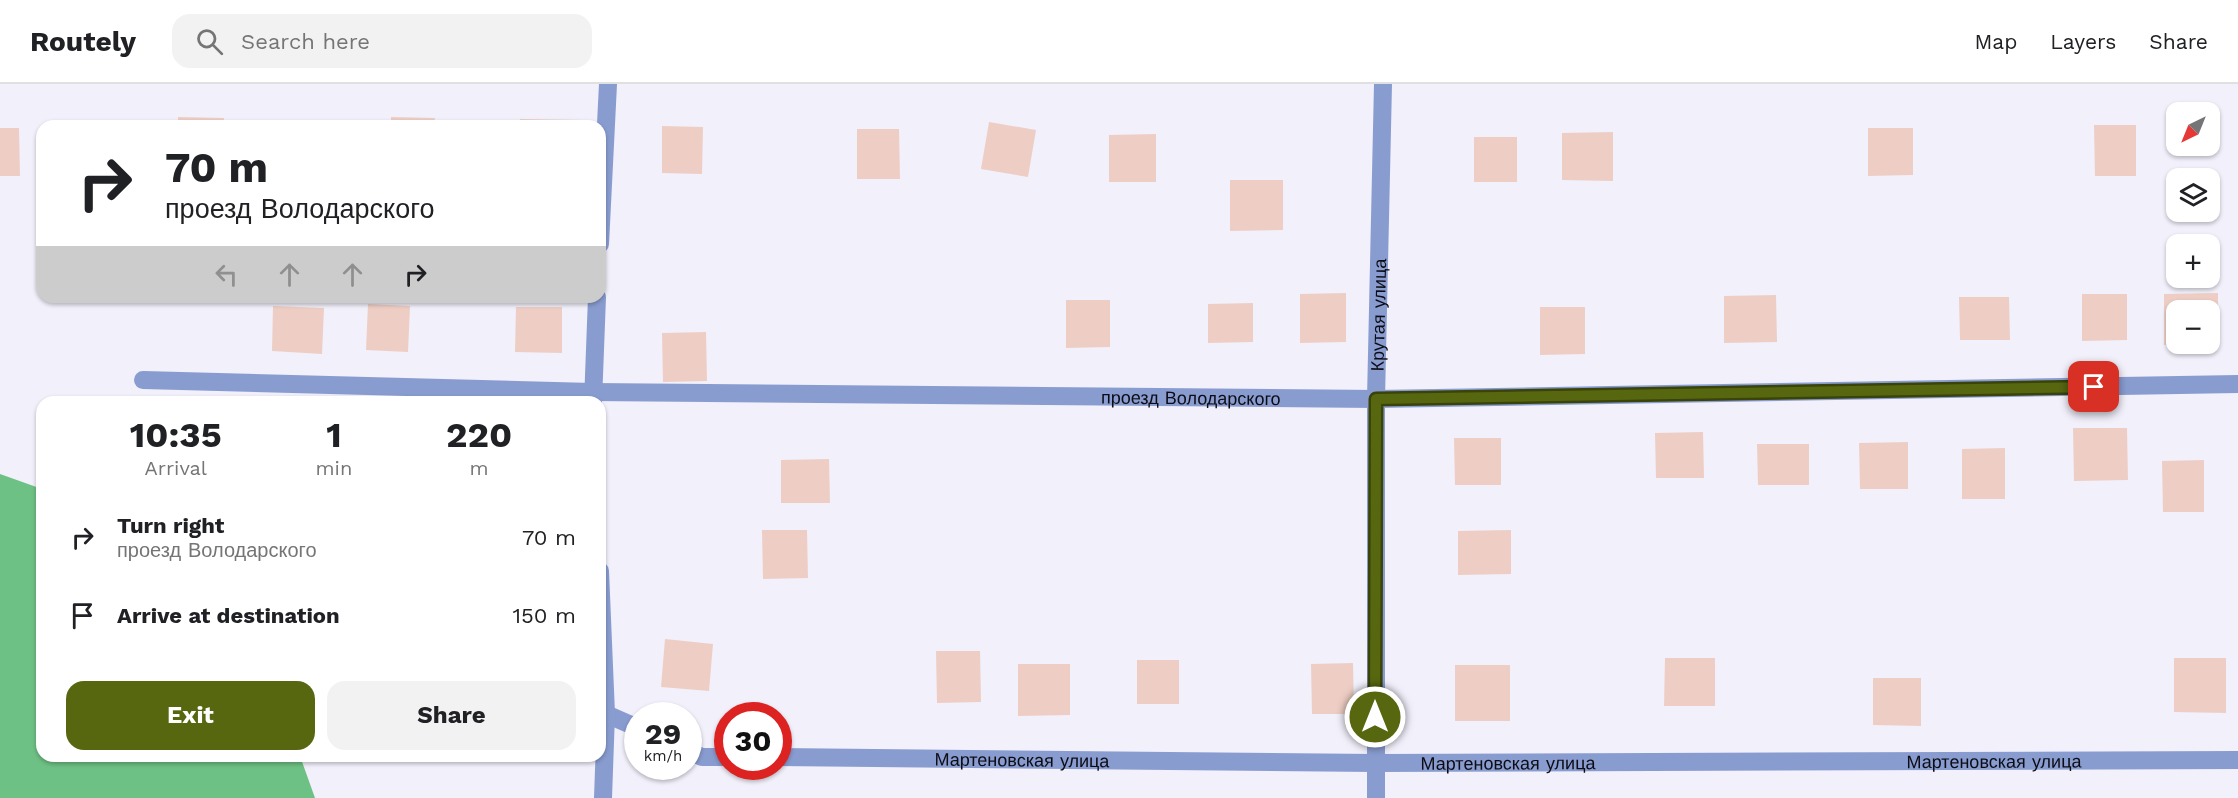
<!DOCTYPE html>
<html lang="en">
<head>
<meta charset="utf-8">
<style>
	body { margin:0; font-family:"Work Sans",sans-serif; background:#f2f2f2; color:#202124; height:100vh; display:flex; flex-direction:column; font-size:22px; white-space:nowrap }
	* { box-sizing:border-box; margin:0 }
	p { font-size:20px; color:#757577 }
	.icon { flex:none; width:33px; height:33px; fill:none; stroke:currentColor; stroke-width:2; stroke-linecap:round; stroke-linejoin:round }
	.map { position:relative; flex:1; overflow:hidden }
	.drawer { position:absolute; left:36px; top:312px; width:570px; height:366px; display:flex; flex-direction:column; background:#fff; border-radius:18px; box-shadow:0 2px 4px #0004 }
	.drawer>* { flex:none }
	.guide { position:absolute; left:36px; top:36px; width:570px; height:183px; border-radius:18px; box-shadow:0 2px 4px #0004; background:#fff; color:#202124; overflow:hidden }
	.needle { width:39px; rotate:223deg }
	.controls { position:absolute; left:2166px; top:18px; display:grid; gap:12px }
	.controls a { display:grid; place-items:center; width:54px; height:54px; border-radius:12px; background:#fff; box-shadow:0 2px 4px #0004; font-size:30px }
	.speed { position:absolute; left:624px; top:618px; display:flex; gap:12px; font-size:30px; font-weight:700; text-align:center }
	.speed>* { display:grid; place-content:center; width:78px; height:78px; border-radius:50%; background:#fff; box-shadow:0 2px 4px #0004; line-height:1 }
	.speed small { font-size:15px; font-weight:400 }
	.speed .limit { border:9px solid #d22; background:#fff; color:#111 }
	.pin { position:absolute; display:grid; place-items:center; width:51px; height:51px; color:#fff; margin:-26px; border-radius:12px; box-shadow:0 3px 9px #0006 }
	.me { position:absolute; width:66px; margin:-33px; rotate:0deg; stroke-linejoin:round; filter:drop-shadow(0 0 4px #0008) }
	.turn { display:flex; align-items:center; gap:21px; height:126px; padding:0 30px; font-size:27px }
	.turn .icon { width:78px; height:78px; stroke-width:2.5 }
	.turn b { display:block; font-size:42px; line-height:51px }
	.lanes { display:flex; align-items:center; height:57px; padding:0 30px; background:#0003; justify-content:center; gap:30px; direction:ltr }
	.lanes .off { opacity:.35 }
	.eta { display:flex; justify-content:space-evenly; align-items:center; height:102px; text-align:center }
	.eta b { font-size:36px; font-weight:700; line-height:42px }
	.button { display:flex; gap:12px; margin-top:auto; padding:12px 30px }
	.button a { flex:1; height:69px; border-radius:18px; background:#576710; color:#fff; font-size:24px; font-weight:700; line-height:69px; text-align:center }
	.button a+a { background:#f2f2f2; color:#202124 }
	ul { padding:0; list-style:none }
	li { display:flex; align-items:center; gap:18px; height:78px; padding:0 30px }
	li div { flex:1 }
	li b { display:block; font-size:22px }
	li em { font-style:normal }
	header { display:flex; align-items:center; gap:36px; box-sizing:border-box; height:84px; padding:0 30px; background:#fff; border-bottom:2px solid #e0e0e0 }
	header strong { font-size:28px }
	nav { display:flex; gap:33px; margin-inline-start:auto; font-size:21px }
	.search { width:420px; height:54px; background:#f2f2f2; display:flex; align-items:center; gap:15px; box-sizing:border-box; padding:0 21px; border-radius:18px; color:#757577; font-size:22px }
	.map>svg:first-child { display:block }
	.forest { fill:#6ec185 }
	.building { fill:#eecec4 }
	.lines { fill:none; stroke-linecap:round; stroke-linejoin:round }
	.street { stroke:#899cd0; stroke-width:18 }
	.route-casing { stroke:#39430a; stroke-width:15 }
	.route { stroke:#576710; stroke-width:10 }
	.labels { text-anchor:middle; dominant-baseline:central; stroke-width:5; stroke-linejoin:round; paint-order:stroke }
	.street-label { font-size:18px; fill:#0d0c15; stroke:#fff }
</style>
</head>
<body>
<header>
<strong>Routely</strong>
<div class="search"><svg class="icon" aria-label="search" viewBox="0 0 24 24"><circle cx="10" cy="10" r="6"/><path d="M15 15l6 6"/></svg>Search here</div>
<nav><a>Map</a><a>Layers</a><a>Share</a></nav>
</header>
<div class="map">
<svg width="2238" height="714" viewBox="0 0 2238 714">
	<rect width="100%" height="100%" fill="#f1f0fb"/>
	<path class="forest" d="M0,390L42,405V672H300L315,714H0Z"/>
	<g class="building">
		<path d="M178,33L224,34V42H178Z"/>
		<path d="M391,33L435,34L434,42H391Z"/>
		<path d="M520,35L582,36V42H520Z"/>
		<path d="M989,38L1036,46L1028,93L981,85Z"/>
		<path d="M2094,41H2136V92H2095Z"/>
		<path d="M662,42L703,43L702,90L662,89Z"/>
		<path d="M0,44H19L20,92H0Z"/>
		<path d="M1868,44H1913V91L1868,92Z"/>
		<path d="M857,45H899L900,95H857Z"/>
		<path d="M1613,48V97L1562,96V49Z"/>
		<path d="M1156,50V98H1109V51Z"/>
		<rect x="1474" y="53" width="43" height="45"/>
		<path d="M1230,96H1283V146L1230,147Z"/>
		<path d="M1346,209V258L1300,259V210Z"/>
		<path d="M2218,209V260H2210V226H2176V260L2164,261V210Z"/>
		<path d="M2082,210H2127V256L2082,257Z"/>
		<path d="M1776,211L1777,258L1724,259V212Z"/>
		<path d="M1959,213H2009L2010,256H1960Z"/>
		<path d="M1066,216H1110V263L1066,264Z"/>
		<path d="M1253,219V258L1208,259V220Z"/>
		<path d="M368,220L410,222L408,268L366,266Z"/>
		<path d="M273,222L324,224L322,270L272,267Z"/>
		<path d="M516,223H562V269L515,268Z"/>
		<path d="M1540,223H1585V270L1540,271Z"/>
		<path d="M706,248L707,297L663,298L662,249Z"/>
		<path d="M2073,344H2127L2128,396L2074,397Z"/>
		<path d="M1703,348L1704,394H1656L1655,349Z"/>
		<path d="M1454,354H1501V401H1455Z"/>
		<path d="M1908,358V405H1860L1859,359Z"/>
		<path d="M1757,360H1809V401H1758Z"/>
		<path d="M2005,364V415H1962V365Z"/>
		<path d="M829,375L830,419H781V376Z"/>
		<path d="M2204,376V428H2163L2162,377Z"/>
		<path d="M762,446H807L808,494L763,495Z"/>
		<path d="M1511,446V490L1458,491V447Z"/>
		<path d="M665,555L713,560L709,607L661,603Z"/>
		<path d="M936,567H980L981,618L937,619Z"/>
		<path d="M1665,574H1715V622H1664Z"/>
		<path d="M2174,574H2226V629L2174,628Z"/>
		<rect x="1137" y="576" width="42" height="44"/>
		<path d="M1353,579L1354,630H1312L1311,580Z"/>
		<path d="M1018,580H1070V631L1018,632Z"/>
		<rect x="1455" y="581" width="55" height="56"/>
		<path d="M1873,594H1921V642L1873,641Z"/>
	</g>
	<g class="lines">
		<g class="street">
			<path d="M600,160L608,0"/>
			<path id="s1" d="M143,296L592,308L1376,315L2238,300"/>
			<path d="M593,318L597,213"/>
			<path d="M600,487L606,630L603,714"/>
			<path d="M606,630L638,644"/>
			<path d="M688,667L702,673H728"/>
			<path id="s2" d="M778,673L1375,679L2238,676"/>
			<path id="s3" d="M1376,714V315L1383,0"/>
		</g>
	</g>
	<g class="lines">
		<defs>
			<path id="route" d="M1375,633L1376,315L2094,303"/>
		</defs>
		<use href="#route" class="route-casing"/>
		<use href="#route" class="route"/>
	</g>
	<g class="labels">
		<g class="street-label">
			<text stroke="none"><textPath href="#s3" startOffset="483">Крутая улица</textPath></text>
			<text stroke="none"><textPath href="#s1" startOffset="1048">проезд Володарского</textPath></text>
			<text stroke="none"><textPath href="#s2" startOffset="244">Мартеновская улица</textPath></text>
			<text stroke="none"><textPath href="#s2" startOffset="1216">Мартеновская улица</textPath></text>
			<text stroke="none"><textPath href="#s2" startOffset="730">Мартеновская улица</textPath></text>
		</g>
	</g>
</svg>
<div class="controls">
<a><svg class="needle" viewBox="-14 -14 28 28"><path d="M0-13l5 13h-10z" fill="#e53935"/><path d="M0 13l5-13h-10z" fill="#757577"/></svg></a>
<a><svg class="icon" aria-label="layers" viewBox="0 0 24 24"><path d="M12 4l9 5-9 5-9-5zM3 14l9 5 9-5"/></svg></a>
<a>+</a>
<a>−</a>
</div>
<div class="speed"><div>29<small>km/h</small></div><div class="limit">30</div></div>
<div class="pin" style="left:2094px;top:303px;background:#d93025"><svg class="icon" aria-label="arrive" viewBox="0 0 24 24"><path d="M6 21V4h12l-3 4 3 4H6"/></svg></div>
<svg class="me" style="left:1375px;top:633px" viewBox="-20 -20 40 40"><circle r="17" fill="#576710" stroke="#fff" stroke-width="3"/><path d="M0-11L8 9 0 5-8 9z" fill="#fff"/></svg>
<div class="guide">
<div class="turn"><svg class="icon" aria-label="right" viewBox="0 0 24 24"><path d="M7 20v-9h11M14 6l5 5-5 5"/></svg><div><b>70 m</b>проезд Володарского</div></div>
<div class="lanes"><svg class="icon off" aria-label="left" viewBox="0 0 24 24"><path d="M17 20v-9H6M10 6l-5 5 5 5"/></svg><svg class="icon off" aria-label="ahead" viewBox="0 0 24 24"><path d="M12 20V5M6 11l6-6 6 6"/></svg><svg class="icon off" aria-label="ahead" viewBox="0 0 24 24"><path d="M12 20V5M6 11l6-6 6 6"/></svg><svg class="icon" aria-label="right" viewBox="0 0 24 24"><path d="M7 20v-9h11M14 6l5 5-5 5"/></svg></div>
</div>
<section class="drawer">
<div class="eta">
<div><b>10:35</b><p>Arrival</p></div>
<div><b>1</b><p>min</p></div>
<div><b>220</b><p>m</p></div>
</div>
<ul>
<li><svg class="icon" aria-label="right" viewBox="0 0 24 24"><path d="M7 20v-9h11M14 6l5 5-5 5"/></svg><div><b>Turn right</b><p>проезд Володарского</p></div><em>70 m</em></li>
<li><svg class="icon" aria-label="arrive" viewBox="0 0 24 24"><path d="M6 21V4h12l-3 4 3 4H6"/></svg><div><b>Arrive at destination</b></div><em>150 m</em></li>
</ul>
<div class="button"><a>Exit</a><a>Share</a></div>
</section>
</div>
</body>
</html>
